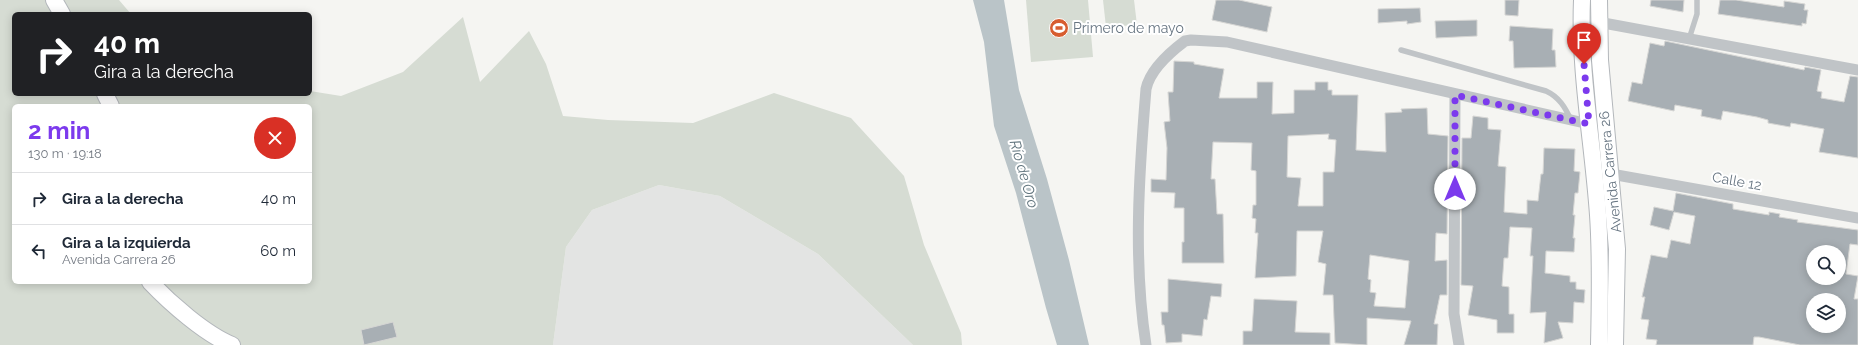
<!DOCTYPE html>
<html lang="es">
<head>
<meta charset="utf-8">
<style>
	body { margin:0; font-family:Raleway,sans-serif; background:#f2f2f3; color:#1f2937; height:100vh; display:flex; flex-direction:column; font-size:15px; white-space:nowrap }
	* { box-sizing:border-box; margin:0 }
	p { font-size:13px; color:#747a83 }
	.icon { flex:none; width:22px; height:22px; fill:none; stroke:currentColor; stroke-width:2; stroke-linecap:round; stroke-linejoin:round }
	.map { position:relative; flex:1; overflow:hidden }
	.side { position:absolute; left:12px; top:104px; width:300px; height:180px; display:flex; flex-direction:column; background:#fff; border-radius:6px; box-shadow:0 2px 10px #0003 }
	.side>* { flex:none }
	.hud { position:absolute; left:12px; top:12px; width:300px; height:84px; border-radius:6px; box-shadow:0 2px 10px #0003; background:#202124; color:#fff; overflow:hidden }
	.buttons { position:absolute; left:1806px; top:245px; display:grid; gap:8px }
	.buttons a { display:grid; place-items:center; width:40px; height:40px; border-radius:50%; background:#fff; box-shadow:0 2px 10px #0003; font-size:20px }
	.pin { position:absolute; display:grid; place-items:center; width:34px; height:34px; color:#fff; margin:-41px -17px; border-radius:50% 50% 50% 0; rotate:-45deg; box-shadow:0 0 4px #0007 }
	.pin .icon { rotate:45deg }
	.me { position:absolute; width:44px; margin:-22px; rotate:0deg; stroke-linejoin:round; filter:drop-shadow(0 0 3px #0008) }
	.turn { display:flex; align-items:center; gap:14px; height:84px; padding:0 16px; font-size:18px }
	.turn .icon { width:52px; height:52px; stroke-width:2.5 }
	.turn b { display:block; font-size:28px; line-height:34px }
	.round { display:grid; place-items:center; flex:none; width:42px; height:42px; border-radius:21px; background:#f2f2f3 }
	.head { display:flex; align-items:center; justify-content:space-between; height:68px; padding:0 16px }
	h1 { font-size:24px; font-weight:700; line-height:30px; color:#7c3aed }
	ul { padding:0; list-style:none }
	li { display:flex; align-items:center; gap:12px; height:52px; padding:0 16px; border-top:1px solid #e0e1e3 }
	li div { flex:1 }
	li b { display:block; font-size:15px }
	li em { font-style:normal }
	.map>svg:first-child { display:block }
	.built { fill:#e3e4e3 }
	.green { fill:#d6dcd3; fill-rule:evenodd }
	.water { fill:#bac4c8 }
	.building { fill:#a8afb4; stroke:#d6d6d4; fill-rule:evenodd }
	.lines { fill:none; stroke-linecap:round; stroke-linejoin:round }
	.secondary-casing { stroke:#b3b7bb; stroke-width:18 }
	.lane { stroke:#c0c4c7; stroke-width:5.5 }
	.street { stroke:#c0c4c7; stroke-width:11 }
	.secondary { stroke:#fff; stroke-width:16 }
	.route { stroke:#7c3aed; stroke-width:7; stroke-dasharray:0 12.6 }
	.labels { text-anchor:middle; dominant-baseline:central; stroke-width:4; stroke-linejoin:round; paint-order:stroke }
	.poi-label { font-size:14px; fill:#667481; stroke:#fff; text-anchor:start }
	.street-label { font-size:14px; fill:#667481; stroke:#fff }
	.water-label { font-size:15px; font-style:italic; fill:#62757e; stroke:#fff }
</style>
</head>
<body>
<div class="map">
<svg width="1858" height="345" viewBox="0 0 1858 345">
	<rect width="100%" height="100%" fill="#f5f5f2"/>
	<path class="built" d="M659,185L720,196L818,254L913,345H553L566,247L592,210Z"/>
	<g class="green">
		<path d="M0,0H119L131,14H14V94H310V91L341,96L403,72L463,17L480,82L529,31L546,64L563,116L608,120L693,123L774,93L851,118L904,176L924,245L961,333L962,345H913L818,254L720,196L659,185L592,210L566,247L553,345H0ZM14,106H310V282H14Z"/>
		<path d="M1026,0H1088L1093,57L1031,62Z"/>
		<path d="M1103,0H1134L1137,25L1106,27Z"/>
	</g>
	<path class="water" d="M973,0H1004L1019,90L1047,179L1069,260L1089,345H1057L1046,308L1016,193L994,126L984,42Z"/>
	<g class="building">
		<path d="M1216,0H1239L1272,7L1267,32L1212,20Z"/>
		<path d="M1505,0H1519L1518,16L1505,15Z"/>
		<path d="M1651,0H1684L1683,12L1650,6Z"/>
		<path d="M1720,0H1736L1784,7V1L1805,4L1804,10H1808L1806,24L1802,23V26L1718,14Z"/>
		<path d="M1420,8L1421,22L1407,24V21L1378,23V9Z"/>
		<path d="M1477,20V36L1436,38L1435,21Z"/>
		<path d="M1510,26L1553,29L1552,50H1555L1556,67L1514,68L1513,41H1509Z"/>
		<path d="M1665,41L1804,70L1805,67L1821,70L1817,91L1822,92L1821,98L1844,102L1850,76L1858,77V158L1819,152L1824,129L1791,123L1790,127L1768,123V120L1757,117L1723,111L1721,120L1701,116L1702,110L1675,105L1674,111L1628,101L1632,82L1642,84L1650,43L1664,46Z"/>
		<path d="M1174,61L1194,62V64L1224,69L1219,98H1257V82H1273L1272,114L1294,113V90H1315V82H1328V90H1332V95H1358L1356,150L1386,152L1385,113L1402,112L1401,109L1427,108L1428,134L1448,136L1447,234L1436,233L1435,261L1447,260V295H1440L1434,324H1438L1437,345H1404L1411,321L1367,318V345L1335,343L1333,295H1323L1326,264L1318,262L1323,231H1297L1296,276L1255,278L1258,233H1255L1256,219L1252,218L1253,205H1256V171L1251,170L1252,143L1213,142L1211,179H1215L1217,214H1223L1224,263H1182V242H1184V208H1174L1175,193L1151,192V179L1166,180L1167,148L1164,122L1170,121L1168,92H1173ZM1329,134L1328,139L1336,140L1334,172H1323V206H1298L1301,178L1287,177L1288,136ZM1370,255L1409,261L1405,308L1374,306L1376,293L1370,292L1371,280L1368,279Z"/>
		<path d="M1473,116L1488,118V129L1501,130L1498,166L1506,167L1504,212L1527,214V200L1538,201L1541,174H1543L1544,148L1575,149L1574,171L1580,172L1578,193H1575L1573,215H1575L1573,238H1575L1574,252L1546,251L1545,273L1570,276V282H1576V289L1585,290L1584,303L1574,302L1573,323L1558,322L1563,338L1544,343L1546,312L1530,313L1533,256H1530L1532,228L1510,227L1508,258H1504L1502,286L1509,287V314H1514V333H1497V320L1468,315L1473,286L1461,285L1462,138H1471Z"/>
		<path d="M1676,193L1733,204V209L1769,215V212L1780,214L1779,217L1798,220L1797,222L1858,230V245L1850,244L1846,274L1858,276L1854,299H1858V345H1800L1759,337H1754L1753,345H1656L1657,340L1646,339L1649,320L1641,319L1645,297H1642L1651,255L1667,258L1671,240L1690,244L1695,216L1674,212L1669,230L1650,225L1654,207L1673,211ZM1813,252H1839V278H1813ZM1813,300H1839V326H1813Z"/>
		<path d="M1168,279L1222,284L1221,297L1211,296L1207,320L1204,319L1202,336L1182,334V342L1166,343L1164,325H1162L1161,312H1168Z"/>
		<path d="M1254,299L1297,301L1295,332L1330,333V345H1243V331H1252Z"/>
		<path d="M393,322L397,337L364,345L361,330Z"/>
	</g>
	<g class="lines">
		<defs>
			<g id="secondary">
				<path d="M54,0L62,14"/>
				<path d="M1582,0C1579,72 1593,143 1598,215C1601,258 1600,302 1599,345"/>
				<path d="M1599,0L1600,60L1617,249L1615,345"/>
				<path d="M105,94L111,106"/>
				<path d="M150,282C170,303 205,334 232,345"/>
			</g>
		</defs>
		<use href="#secondary" class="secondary-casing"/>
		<g class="lane">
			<path d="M1689,39L1697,14V0"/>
			<path d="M1401,50L1546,91C1559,97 1565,107 1571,120"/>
		</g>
		<g class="street">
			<path d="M1598,22L1858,70"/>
			<path d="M1455,95L1454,314L1459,345"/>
			<path d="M1611,174L1858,218"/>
			<path d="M1146,345C1133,261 1139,174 1146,89C1150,70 1169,53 1185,41L1191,40L1227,42L1589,124"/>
		</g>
		<use href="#secondary" class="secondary"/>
	</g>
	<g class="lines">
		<path class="route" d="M1455,189V95L1589,124L1584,64"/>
	</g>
	<defs>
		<symbol id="stadium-disc" viewBox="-11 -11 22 22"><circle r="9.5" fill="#d75d30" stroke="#fff"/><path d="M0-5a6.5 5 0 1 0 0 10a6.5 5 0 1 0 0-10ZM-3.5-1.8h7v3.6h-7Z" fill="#fff"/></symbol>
	</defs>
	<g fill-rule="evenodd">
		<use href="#stadium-disc" x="1048" y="17" width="22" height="22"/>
	</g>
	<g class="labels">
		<g class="poi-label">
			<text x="1073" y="28">Primero de mayo</text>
		</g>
		<g class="street-label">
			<text transform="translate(1610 172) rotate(-96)">Avenida Carrera 26</text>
			<text transform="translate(1737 181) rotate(10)">Calle 12</text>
		</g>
		<g class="water-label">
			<text transform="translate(1024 174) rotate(74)">Río de Oro</text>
		</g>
	</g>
</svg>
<div class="buttons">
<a><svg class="icon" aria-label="search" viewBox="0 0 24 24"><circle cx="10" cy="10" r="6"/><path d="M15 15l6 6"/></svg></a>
<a><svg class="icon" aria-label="layers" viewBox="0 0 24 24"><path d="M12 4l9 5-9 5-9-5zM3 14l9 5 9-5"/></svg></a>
</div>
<div class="pin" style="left:1584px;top:64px;background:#d93025"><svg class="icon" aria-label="arrive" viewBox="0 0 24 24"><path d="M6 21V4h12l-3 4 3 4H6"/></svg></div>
<svg class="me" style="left:1455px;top:189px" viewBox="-20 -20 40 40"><circle r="19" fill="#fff"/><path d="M0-13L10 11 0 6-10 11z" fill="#7c3aed"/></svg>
<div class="hud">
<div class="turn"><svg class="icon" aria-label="right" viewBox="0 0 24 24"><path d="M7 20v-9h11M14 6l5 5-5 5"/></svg><div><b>40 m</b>Gira a la derecha</div></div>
</div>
<section class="side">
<div class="head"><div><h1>2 min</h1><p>130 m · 19:18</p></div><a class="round" style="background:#d93025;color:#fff"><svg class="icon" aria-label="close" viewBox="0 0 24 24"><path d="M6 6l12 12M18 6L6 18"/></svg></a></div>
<ul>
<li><svg class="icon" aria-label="right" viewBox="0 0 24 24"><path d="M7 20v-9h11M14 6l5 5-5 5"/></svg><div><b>Gira a la derecha</b></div><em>40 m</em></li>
<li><svg class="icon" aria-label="left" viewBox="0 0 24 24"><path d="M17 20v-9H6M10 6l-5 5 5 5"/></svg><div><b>Gira a la izquierda</b><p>Avenida Carrera 26</p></div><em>60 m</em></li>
</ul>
</section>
</div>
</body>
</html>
